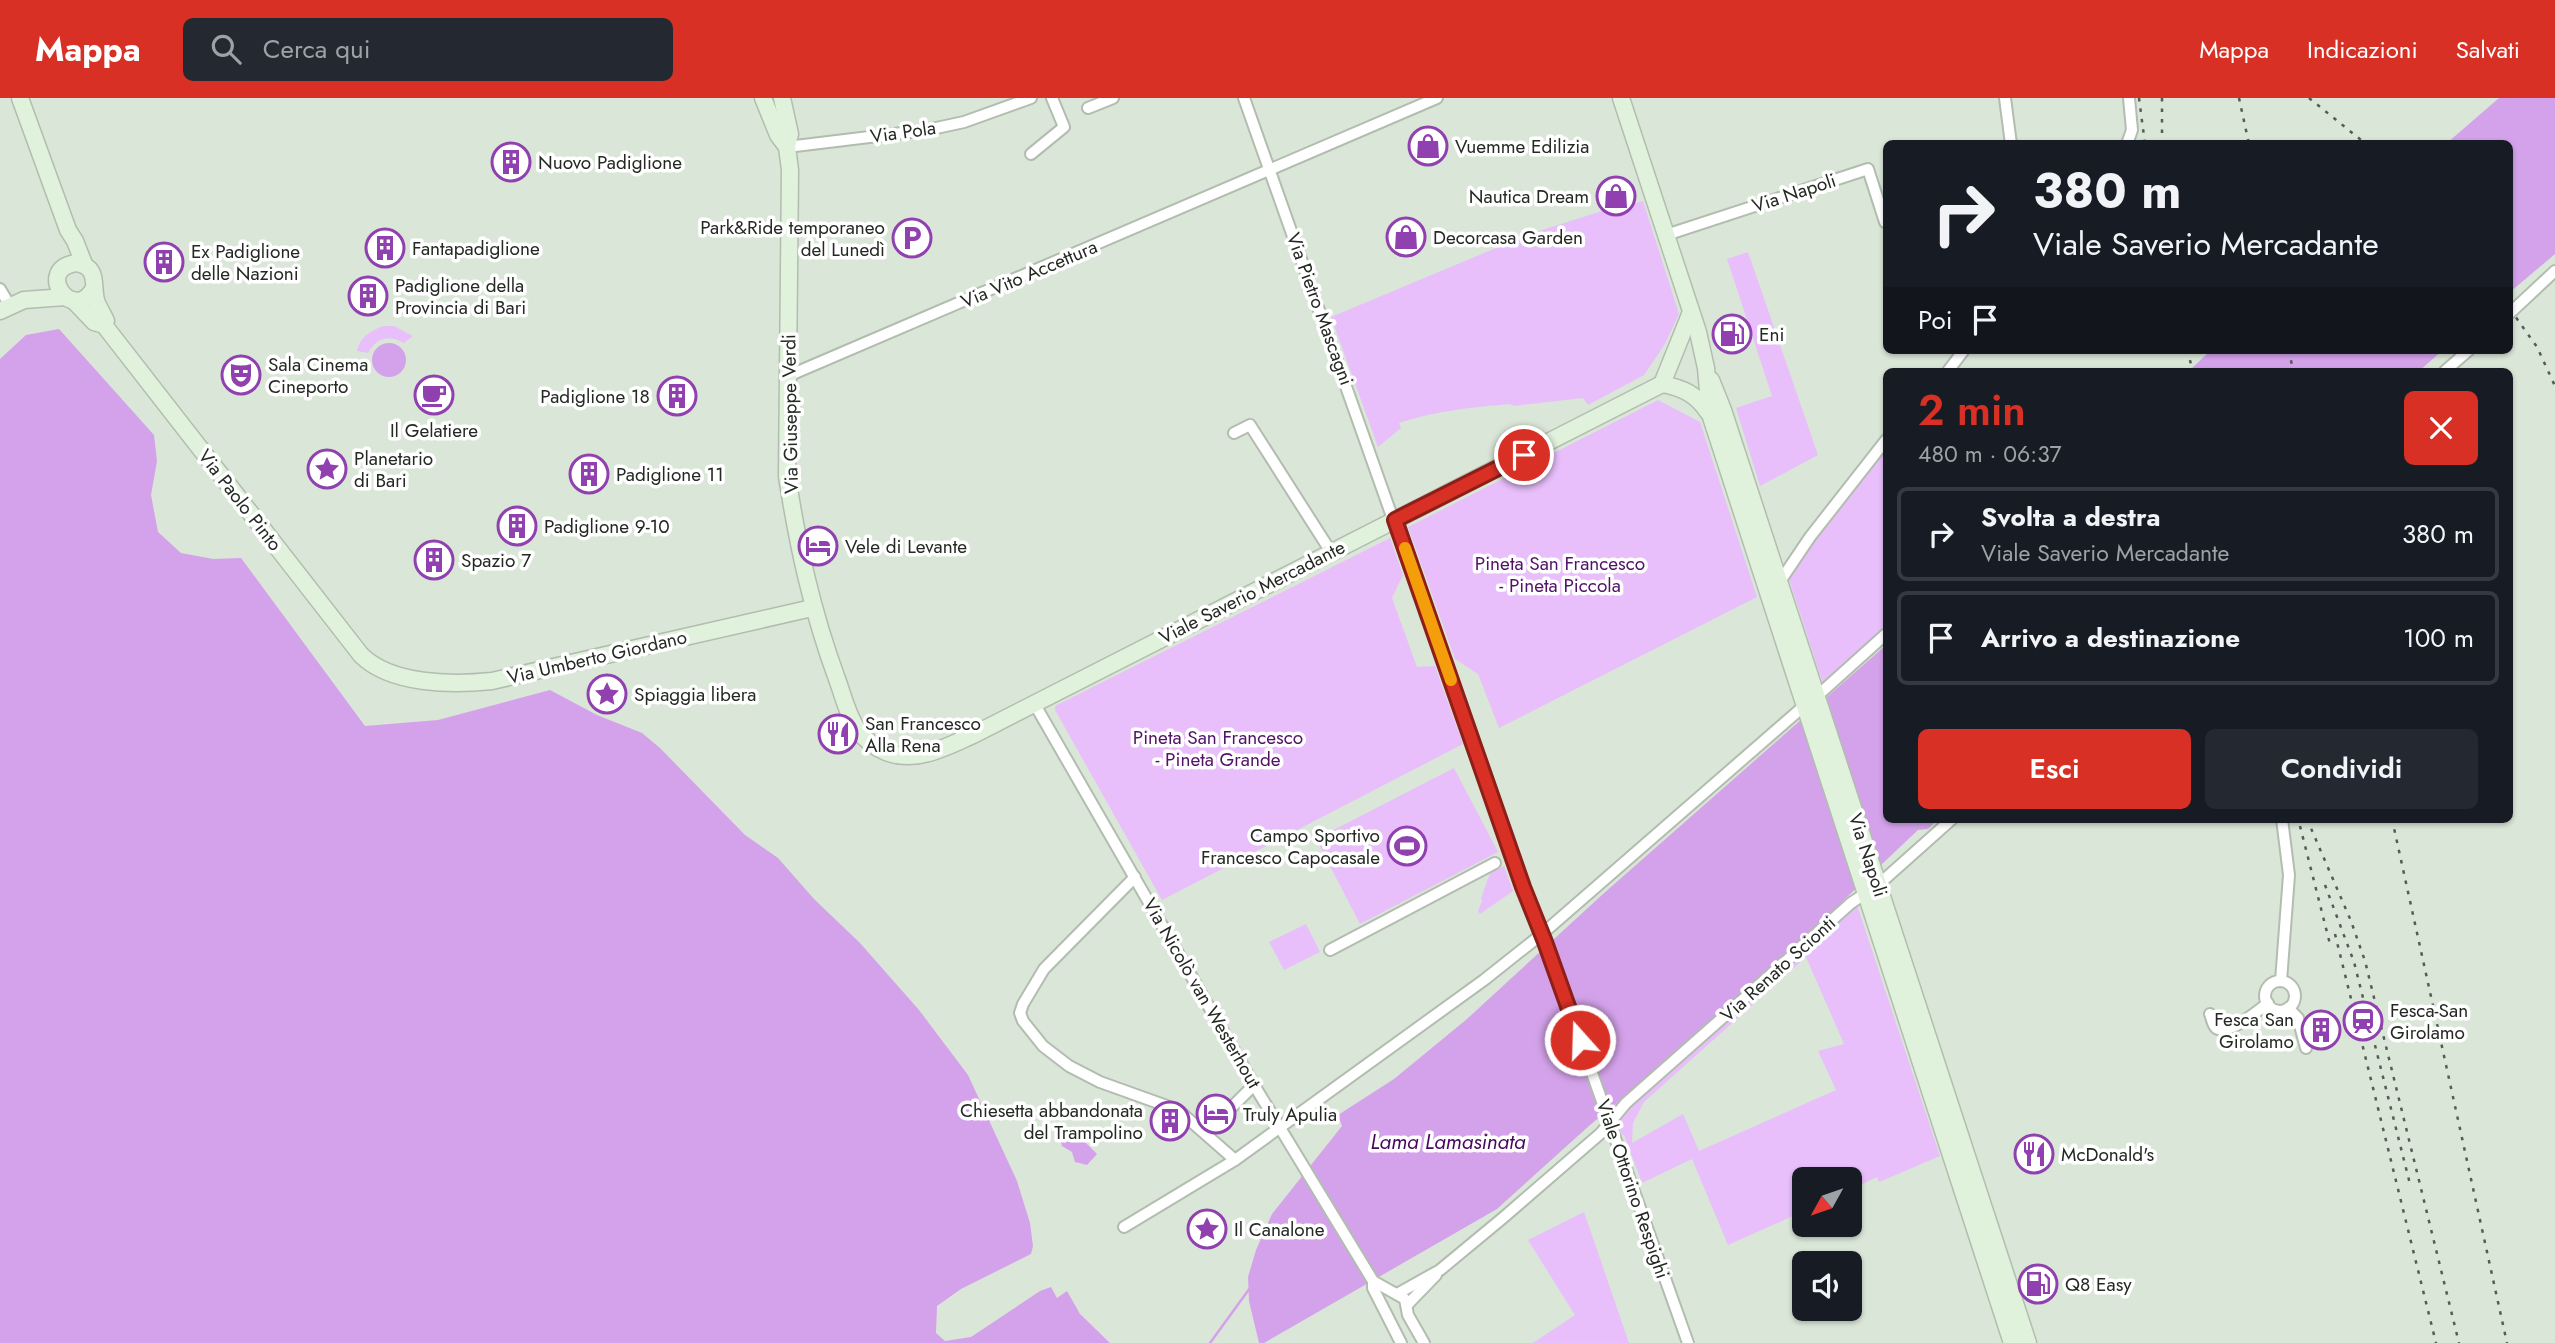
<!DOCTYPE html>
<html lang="it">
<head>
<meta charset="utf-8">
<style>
	body { margin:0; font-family:Jost,sans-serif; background:#242831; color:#f1f3f6; height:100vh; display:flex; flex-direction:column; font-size:26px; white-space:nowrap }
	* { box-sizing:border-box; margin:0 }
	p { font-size:23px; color:#9ea1a6 }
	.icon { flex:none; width:38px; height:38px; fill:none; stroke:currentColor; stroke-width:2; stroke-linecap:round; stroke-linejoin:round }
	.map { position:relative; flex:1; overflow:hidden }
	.side { position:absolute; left:1883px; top:270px; width:630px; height:455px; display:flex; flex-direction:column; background:#171b24; border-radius:10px; box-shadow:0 2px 5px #0004 }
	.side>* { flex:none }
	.hud { position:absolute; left:1883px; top:42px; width:630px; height:214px; border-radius:10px; box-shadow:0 2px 5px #0004; background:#171b24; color:#f1f3f6; overflow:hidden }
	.needle { width:46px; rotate:230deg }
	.buttons { position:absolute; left:1792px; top:1069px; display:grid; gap:14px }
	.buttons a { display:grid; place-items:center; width:70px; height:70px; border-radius:10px; background:#171b24; box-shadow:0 2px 5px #0004; font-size:35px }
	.pin { position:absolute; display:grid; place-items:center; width:60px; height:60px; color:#fff; margin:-30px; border:4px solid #fff; border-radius:50%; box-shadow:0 2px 7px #0007 }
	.me { position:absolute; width:77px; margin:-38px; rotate:340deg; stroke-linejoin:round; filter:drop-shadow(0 0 5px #0008) }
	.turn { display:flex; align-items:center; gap:24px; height:147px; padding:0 35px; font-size:32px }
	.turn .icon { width:91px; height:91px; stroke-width:2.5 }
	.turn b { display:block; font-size:49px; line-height:60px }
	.then { display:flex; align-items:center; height:66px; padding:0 35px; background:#0003; gap:14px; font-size:26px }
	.round { display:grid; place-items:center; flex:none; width:74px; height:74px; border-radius:10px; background:#242831 }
	.head { display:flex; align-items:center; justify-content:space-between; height:119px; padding:0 35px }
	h1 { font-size:42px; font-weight:600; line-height:52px; color:#d93025 }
	.button { display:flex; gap:14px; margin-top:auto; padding:14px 35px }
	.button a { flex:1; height:80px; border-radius:10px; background:#d93025; color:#fff; font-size:28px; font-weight:600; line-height:80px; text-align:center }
	.button a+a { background:#242831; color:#f1f3f6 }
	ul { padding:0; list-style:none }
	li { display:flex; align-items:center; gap:21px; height:94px; margin:0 14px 10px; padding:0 21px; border:4px solid #363941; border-radius:10px }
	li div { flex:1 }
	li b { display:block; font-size:26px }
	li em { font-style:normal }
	header { display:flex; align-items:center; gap:42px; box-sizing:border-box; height:98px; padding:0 35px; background:#d93025; color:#fff }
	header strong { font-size:33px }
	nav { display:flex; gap:38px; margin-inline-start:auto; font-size:24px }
	.search { width:490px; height:63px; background:#242831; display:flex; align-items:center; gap:18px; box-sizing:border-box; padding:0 24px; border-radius:10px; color:#9ea1a6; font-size:26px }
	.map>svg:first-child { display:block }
	.green { fill:#e8bffb; fill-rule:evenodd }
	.water { fill:#d4a2ea }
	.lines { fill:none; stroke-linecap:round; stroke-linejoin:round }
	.stream { stroke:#d4a2ea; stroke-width:2.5 }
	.street-casing { stroke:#b2bdb0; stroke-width:14 }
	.secondary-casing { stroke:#b2bdb0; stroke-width:19 }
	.street { stroke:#fff; stroke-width:10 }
	.secondary { stroke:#e0f1dc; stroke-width:16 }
	.rail { stroke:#555c54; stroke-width:2.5; stroke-dasharray:3.5 7; stroke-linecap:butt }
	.route-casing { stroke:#8d1f18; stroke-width:18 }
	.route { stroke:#d93025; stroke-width:12 }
	.slow { stroke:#f59e0b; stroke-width:12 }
	.labels { text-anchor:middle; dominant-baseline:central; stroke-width:7; stroke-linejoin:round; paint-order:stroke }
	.street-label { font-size:19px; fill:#242923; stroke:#fff }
	.poi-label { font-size:19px; fill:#242923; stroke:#fff; text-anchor:start }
	.park-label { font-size:19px; fill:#511267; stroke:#fff }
	.water-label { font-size:21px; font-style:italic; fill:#49065e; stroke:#fff }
</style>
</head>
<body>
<header>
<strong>Mappa</strong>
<div class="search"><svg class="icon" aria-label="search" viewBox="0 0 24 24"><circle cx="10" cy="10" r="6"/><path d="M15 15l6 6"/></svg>Cerca qui</div>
<nav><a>Mappa</a><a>Indicazioni</a><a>Salvati</a></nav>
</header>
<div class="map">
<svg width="2555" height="1245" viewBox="0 0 2555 1245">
	<rect width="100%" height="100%" fill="#dae6d8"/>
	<g class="green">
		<path d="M1643,103L1679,216L1665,246L1644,277L1588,307L1583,300L1514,308L1510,306C1468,310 1440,312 1399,325L1401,330L1378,349L1331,219L1508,145L1536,137V134L1624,106L1625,108Z"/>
		<path d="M1748,154L1818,357L1760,388L1736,310L1772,298L1727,161Z"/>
		<path d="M383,228H394L413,238L404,245C389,236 376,240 368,255L357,253C360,239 370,233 383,228Z"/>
		<path d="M1658,302L1700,324L1757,499L1499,630L1478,576L1455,561L1408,429Z"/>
		<path d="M1886,352V532L1824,589L1788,478L1813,442Z"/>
		<path d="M1390,440L1403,477L1392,500L1417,569L1435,568L1463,646L1162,802L1055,612V608Z"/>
		<path d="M1454,670L1498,754L1360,826L1316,741Z"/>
		<path d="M1504,768L1513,793L1480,816L1478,813L1482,803L1481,800L1490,775Z"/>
		<path d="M1857,807L1940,1058L1879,1084L1877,1079L1850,1092V1082H1804V1113L1728,1147L1692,1061L1642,1085L1624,1037H1622L1617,1023L1622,1015L1847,813ZM1806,859L1844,946L1818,953L1836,992L1699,1053L1683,1016L1632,1045L1633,1025L1644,1004Z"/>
		<path d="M1306,826L1320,854L1284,872L1269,844Z"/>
		<path d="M1584,1114L1629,1245H1533L1575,1217L1528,1142Z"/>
	</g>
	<g class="water">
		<path d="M2499,0H2555V156L2510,194V46L2447,45Z"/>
		<path d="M59,231L154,337L157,363L151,397L158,434L181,455L213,461L241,460L365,628L438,622L550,592L597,617L642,635L660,650L745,737L778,760L814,801L860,845L919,912L968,977L1017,1083L1030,1125L1033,1148L1031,1156L961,1191L937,1208L936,1235L945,1243L971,1239L1040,1193L1051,1189L1057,1200L1067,1193L1080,1216L1110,1245H0V261L26,237Z"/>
		<circle cx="389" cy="262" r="17"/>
		<path d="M2211,252H2443L2419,273H2189Z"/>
		<path d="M1886,547V721H1938L1928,731L1918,732L1809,835L1634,991L1590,1027L1497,1111L1264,1245H1259L1249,1203L1248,1179L1256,1152L1272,1116L1342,1028L1338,1017L1394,981L1467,921L1603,796Z"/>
		<path d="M1070,1029L1097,1056L1087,1067L1075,1064L1072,1054L1062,1048L1060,1040Z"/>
	</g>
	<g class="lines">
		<path class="stream" d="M1210,1245L1250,1190"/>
		<defs>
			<g id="street">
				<path d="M1244,0L1523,789L1545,843L1688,1245"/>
				<path d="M2005,0L2011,46"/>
				<path d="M1088,10L1113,0"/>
				<path d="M2127,46L2132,32L2129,0"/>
				<path d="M787,49L927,32L964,24L1031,0"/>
				<path d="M1031,56L1064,29L1052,0"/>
				<path d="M1666,137L1868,71L1885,124"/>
				<path d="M0,191L10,208"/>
				<path d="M2510,215L2555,173"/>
				<path d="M1948,273L1964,252"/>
				<path d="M2445,273L2469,252"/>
				<path d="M788,278L1437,0"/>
				<path d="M1234,335L1250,327L1331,454"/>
				<path d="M1779,485L1810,439L1886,342"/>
				<path d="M1816,599L1886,536"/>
				<path d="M1034,605L1254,987L1373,1183V1190L1401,1245"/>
				<path d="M1135,779L1044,871L1023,906L1020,915L1023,923L1043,948L1069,968L1100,984L1178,1012L1235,1062"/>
				<path d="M1330,852L1495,765"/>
				<path d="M2281,883L2289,777L2282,721"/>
				<circle cx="2280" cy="898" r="15"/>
				<path d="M2288,910L2298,920L2306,950"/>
				<path d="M2210,916C2212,921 2213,929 2218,931C2232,935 2258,913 2268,905"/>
				<path d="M1206,1035L1254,987"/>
				<path d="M1124,1129L1235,1062L1484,882L1542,836L1804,608"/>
				<path d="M1373,1183L1405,1201L1408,1217L1424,1245"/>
				<path d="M1397,1196L1440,1172L1504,1119L1601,1035L1626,1005L1720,922L1851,805L1878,787L1952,721"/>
				<path d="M1407,1207L1436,1177"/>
			</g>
			<g id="secondary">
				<path d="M20,0L68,132L75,143L84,166"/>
				<path d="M763,0L778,37L787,49"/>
				<path d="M782,0L790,36L787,49L790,72L787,378C798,449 812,513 837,581C843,597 847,616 857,631C864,641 874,649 886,654C916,666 946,649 973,637L1662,286"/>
				<path d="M1621,0L1698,234L1706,270L1710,316L2012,1245"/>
				<path d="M94,190C73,228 33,170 77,165C99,170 92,185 96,202C98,209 103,216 106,223L104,227"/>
				<path d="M73,202L94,224L104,227L361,557C391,587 452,587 492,583L812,510"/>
				<path d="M0,213L24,202L65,199"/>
				<path d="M1711,282L1723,312L2028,1245"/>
				<path d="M1662,286L1691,214"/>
				<path d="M1662,286C1683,290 1696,296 1708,314"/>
			</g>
		</defs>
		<use href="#street" class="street-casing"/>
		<use href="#secondary" class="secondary-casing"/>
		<use href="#street" class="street"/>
		<use href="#secondary" class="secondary"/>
		<g class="rail">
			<path d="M2139,0L2145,46"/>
			<path d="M2162,0V46"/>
			<path d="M2239,0L2249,46"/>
			<path d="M2309,0L2366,46"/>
			<path d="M2510,211L2537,249L2555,288"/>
			<path d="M2187,252L2193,273"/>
			<path d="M2289,252L2293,273"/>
			<path d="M2307,721L2351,823L2365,863L2459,1245"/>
			<path d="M2392,721L2507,1245"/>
			<path d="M2300,728L2331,850"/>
			<path d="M2325,787L2354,864L2410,1086"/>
			<path d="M2335,836L2436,1245"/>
		</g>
	</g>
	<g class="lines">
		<defs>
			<path id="route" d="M1524,357L1395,422L1523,789L1545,844L1580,942"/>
		</defs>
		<use href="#route" class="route-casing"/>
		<use href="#route" class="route"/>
		<path class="slow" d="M1405,450L1451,582"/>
	</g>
	<defs>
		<symbol id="shop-ring" viewBox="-11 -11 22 22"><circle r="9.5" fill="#fff" stroke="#9040af" stroke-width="1.5"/><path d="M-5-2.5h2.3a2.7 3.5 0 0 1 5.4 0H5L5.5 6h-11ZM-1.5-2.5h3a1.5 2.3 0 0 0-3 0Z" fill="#9040af"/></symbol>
		<symbol id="building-ring" viewBox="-11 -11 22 22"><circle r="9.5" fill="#fff" stroke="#9040af" stroke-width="1.5"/><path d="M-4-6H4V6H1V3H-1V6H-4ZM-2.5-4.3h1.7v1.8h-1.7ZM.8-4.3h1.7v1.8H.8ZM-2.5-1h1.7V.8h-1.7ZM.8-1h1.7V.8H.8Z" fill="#9040af"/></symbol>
		<symbol id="parking-ring" viewBox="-11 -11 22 22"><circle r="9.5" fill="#fff" stroke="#9040af" stroke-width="1.5"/><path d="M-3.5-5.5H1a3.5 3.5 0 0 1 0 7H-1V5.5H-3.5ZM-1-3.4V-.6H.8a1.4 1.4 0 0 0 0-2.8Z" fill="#9040af"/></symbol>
		<symbol id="fuel-ring" viewBox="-11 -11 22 22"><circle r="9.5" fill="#fff" stroke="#9040af" stroke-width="1.5"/><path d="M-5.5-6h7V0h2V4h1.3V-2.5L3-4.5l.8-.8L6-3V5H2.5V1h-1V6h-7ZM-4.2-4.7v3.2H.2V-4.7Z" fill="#9040af"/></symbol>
		<symbol id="theatre-ring" viewBox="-11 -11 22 22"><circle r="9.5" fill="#fff" stroke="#9040af" stroke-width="1.5"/><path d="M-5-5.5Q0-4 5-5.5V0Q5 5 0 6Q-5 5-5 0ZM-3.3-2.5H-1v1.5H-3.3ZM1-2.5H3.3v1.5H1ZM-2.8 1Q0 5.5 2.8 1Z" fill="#9040af"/></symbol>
		<symbol id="cafe-ring" viewBox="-11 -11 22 22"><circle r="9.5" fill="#fff" stroke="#9040af" stroke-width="1.5"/><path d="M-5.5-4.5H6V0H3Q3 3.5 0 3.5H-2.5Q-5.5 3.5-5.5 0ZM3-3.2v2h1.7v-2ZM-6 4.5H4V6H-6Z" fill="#9040af"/></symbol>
		<symbol id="sight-ring" viewBox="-11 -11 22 22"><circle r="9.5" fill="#fff" stroke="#9040af" stroke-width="1.5"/><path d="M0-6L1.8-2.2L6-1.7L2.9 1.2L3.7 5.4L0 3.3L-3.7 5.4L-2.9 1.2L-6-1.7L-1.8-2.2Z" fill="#9040af"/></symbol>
		<symbol id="hotel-ring" viewBox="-11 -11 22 22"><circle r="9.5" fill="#fff" stroke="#9040af" stroke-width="1.5"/><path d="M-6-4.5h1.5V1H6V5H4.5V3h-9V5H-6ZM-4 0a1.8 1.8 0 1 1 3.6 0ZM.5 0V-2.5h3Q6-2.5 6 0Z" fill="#9040af"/></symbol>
		<symbol id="restaurant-ring" viewBox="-11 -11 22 22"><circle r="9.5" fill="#fff" stroke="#9040af" stroke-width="1.5"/><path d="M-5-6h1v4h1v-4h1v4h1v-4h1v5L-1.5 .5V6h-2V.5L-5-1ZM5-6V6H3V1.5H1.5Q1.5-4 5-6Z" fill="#9040af"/></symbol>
		<symbol id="stadium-ring" viewBox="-11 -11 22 22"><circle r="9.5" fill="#fff" stroke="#9040af" stroke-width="1.5"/><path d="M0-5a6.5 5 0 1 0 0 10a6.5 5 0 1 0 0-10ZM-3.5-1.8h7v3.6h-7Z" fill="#9040af"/></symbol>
		<symbol id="station-ring" viewBox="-11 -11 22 22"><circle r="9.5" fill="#fff" stroke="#9040af" stroke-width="1.5"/><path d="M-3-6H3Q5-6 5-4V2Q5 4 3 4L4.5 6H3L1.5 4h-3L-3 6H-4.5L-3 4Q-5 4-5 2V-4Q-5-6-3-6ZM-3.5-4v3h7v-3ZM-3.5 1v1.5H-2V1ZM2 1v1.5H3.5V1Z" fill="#9040af"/></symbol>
	</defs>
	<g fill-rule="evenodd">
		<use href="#shop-ring" x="1406" y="26" width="44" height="44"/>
		<use href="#building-ring" x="489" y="42" width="44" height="44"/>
		<use href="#shop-ring" x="1594" y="76" width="44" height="44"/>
		<use href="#shop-ring" x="1384" y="117" width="44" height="44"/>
		<use href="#parking-ring" x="890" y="118" width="44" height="44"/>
		<use href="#building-ring" x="363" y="128" width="44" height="44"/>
		<use href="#building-ring" x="142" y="142" width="44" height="44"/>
		<use href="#building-ring" x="346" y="176" width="44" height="44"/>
		<use href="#fuel-ring" x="1710" y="214" width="44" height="44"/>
		<use href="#theatre-ring" x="219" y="255" width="44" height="44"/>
		<use href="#cafe-ring" x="412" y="275" width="44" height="44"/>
		<use href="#building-ring" x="655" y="276" width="44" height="44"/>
		<use href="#sight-ring" x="305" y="349" width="44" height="44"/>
		<use href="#building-ring" x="567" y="354" width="44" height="44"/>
		<use href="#building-ring" x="495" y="406" width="44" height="44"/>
		<use href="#hotel-ring" x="796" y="426" width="44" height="44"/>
		<use href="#building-ring" x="412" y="440" width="44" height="44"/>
		<use href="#sight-ring" x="585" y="574" width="44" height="44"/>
		<use href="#restaurant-ring" x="816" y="614" width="44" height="44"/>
		<use href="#stadium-ring" x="1385" y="726" width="44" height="44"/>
		<use href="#station-ring" x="2341" y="901" width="44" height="44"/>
		<use href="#building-ring" x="2299" y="910" width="44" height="44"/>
		<use href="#hotel-ring" x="1194" y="994" width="44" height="44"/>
		<use href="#building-ring" x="1148" y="1001" width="44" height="44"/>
		<use href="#restaurant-ring" x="2012" y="1034" width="44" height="44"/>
		<use href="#sight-ring" x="1185" y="1109" width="44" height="44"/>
		<use href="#fuel-ring" x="2016" y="1164" width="44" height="44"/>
	</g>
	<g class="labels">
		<g class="street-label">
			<text transform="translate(903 34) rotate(-8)">Via Pola</text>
			<text transform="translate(1794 95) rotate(-18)">Via Napoli</text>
			<text transform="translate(1029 176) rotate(-23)">Via Vito Accettura</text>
			<text transform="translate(1320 211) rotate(70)">Via Pietro Mascagni</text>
			<text transform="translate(790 316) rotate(-91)">Via Giuseppe Verdi</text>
			<text transform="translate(240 402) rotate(52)">Via Paolo Pinto</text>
			<text transform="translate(1252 494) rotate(-27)">Viale Saverio Mercadante</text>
			<text transform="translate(597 559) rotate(-13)">Via Umberto Giordano</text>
			<text transform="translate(1868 757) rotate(72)">Via Napoli</text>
			<text transform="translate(1778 871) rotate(-42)">Via Renato Scionti</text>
			<text transform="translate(1202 895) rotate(60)">Via Nicolò van Westerhout</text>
			<text transform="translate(1633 1091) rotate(71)">Viale Ottorino Respighi</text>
		</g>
		<g class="poi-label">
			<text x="1455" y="48">Vuemme Edilizia</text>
			<text x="538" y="64">Nuovo Padiglione</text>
			<text x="1589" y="98" text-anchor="end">Nautica Dream</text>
			<text x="885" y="129" text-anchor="end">Park&amp;Ride temporaneo<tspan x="885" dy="22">del Lunedì</tspan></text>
			<text x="1433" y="139">Decorcasa Garden</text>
			<text x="412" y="150">Fantapadiglione</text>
			<text x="191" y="153">Ex Padiglione<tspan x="191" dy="22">delle Nazioni</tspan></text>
			<text x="395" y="187">Padiglione della<tspan x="395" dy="22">Provincia di Bari</tspan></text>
			<text x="1759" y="236">Eni</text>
			<text x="268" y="266">Sala Cinema<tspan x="268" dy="22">Cineporto</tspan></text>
			<text x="650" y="298" text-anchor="end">Padiglione 18</text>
			<text x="434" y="332" text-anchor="middle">Il Gelatiere</text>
			<text x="354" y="360">Planetario<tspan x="354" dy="22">di Bari</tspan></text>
			<text x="616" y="376">Padiglione 11</text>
			<text x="544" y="428">Padiglione 9-10</text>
			<text x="845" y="448">Vele di Levante</text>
			<text x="461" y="462">Spazio 7</text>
			<text x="634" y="596">Spiaggia libera</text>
			<text x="865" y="625">San Francesco<tspan x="865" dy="22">Alla Rena</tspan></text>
			<text x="1380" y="737" text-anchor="end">Campo Sportivo<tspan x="1380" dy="22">Francesco Capocasale</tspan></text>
			<text x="2390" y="912">Fesca-San<tspan x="2390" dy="22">Girolamo</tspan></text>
			<text x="2294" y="921" text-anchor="end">Fesca San<tspan x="2294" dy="22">Girolamo</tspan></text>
			<text x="1143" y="1012" text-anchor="end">Chiesetta abbandonata<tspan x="1143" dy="22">del Trampolino</tspan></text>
			<text x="1243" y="1016">Truly Apulia</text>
			<text x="2061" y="1056">McDonald's</text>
			<text x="1234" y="1131">Il Canalone</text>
			<text x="2065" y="1186">Q8 Easy</text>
		</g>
		<g class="park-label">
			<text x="1560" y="465">Pineta San Francesco<tspan x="1560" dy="22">- Pineta Piccola</tspan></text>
			<text x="1218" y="639">Pineta San Francesco<tspan x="1218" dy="22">- Pineta Grande</tspan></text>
		</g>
		<g class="water-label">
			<text x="1448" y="1044">Lama Lamasinata</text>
		</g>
	</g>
</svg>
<div class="buttons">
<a><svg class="needle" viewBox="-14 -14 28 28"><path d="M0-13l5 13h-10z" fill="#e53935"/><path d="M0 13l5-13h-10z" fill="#9ea1a6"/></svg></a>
<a><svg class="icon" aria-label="sound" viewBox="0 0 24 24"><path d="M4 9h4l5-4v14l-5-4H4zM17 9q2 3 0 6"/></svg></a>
</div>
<div class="pin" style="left:1524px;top:357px;background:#d93025"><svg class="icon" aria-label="arrive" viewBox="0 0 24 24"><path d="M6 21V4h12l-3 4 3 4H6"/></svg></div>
<svg class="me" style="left:1580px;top:942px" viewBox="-20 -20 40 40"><circle r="17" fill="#d93025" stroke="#fff" stroke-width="3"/><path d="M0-11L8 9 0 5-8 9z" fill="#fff"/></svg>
<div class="hud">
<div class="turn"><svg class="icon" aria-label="right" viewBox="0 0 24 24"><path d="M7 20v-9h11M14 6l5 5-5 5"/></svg><div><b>380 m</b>Viale Saverio Mercadante</div></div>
<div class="then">Poi<svg class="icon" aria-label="arrive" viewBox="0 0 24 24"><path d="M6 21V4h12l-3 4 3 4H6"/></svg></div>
</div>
<section class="side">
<div class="head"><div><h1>2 min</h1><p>480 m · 06:37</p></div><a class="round" style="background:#d93025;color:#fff"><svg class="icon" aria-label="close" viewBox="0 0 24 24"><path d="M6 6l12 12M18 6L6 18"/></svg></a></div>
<ul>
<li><svg class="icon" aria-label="right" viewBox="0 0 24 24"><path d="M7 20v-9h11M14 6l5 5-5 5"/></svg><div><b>Svolta a destra</b><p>Viale Saverio Mercadante</p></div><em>380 m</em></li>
<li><svg class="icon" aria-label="arrive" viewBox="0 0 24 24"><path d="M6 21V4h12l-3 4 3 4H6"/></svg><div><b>Arrivo a destinazione</b></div><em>100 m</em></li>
</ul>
<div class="button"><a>Esci</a><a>Condividi</a></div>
</section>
</div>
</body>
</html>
